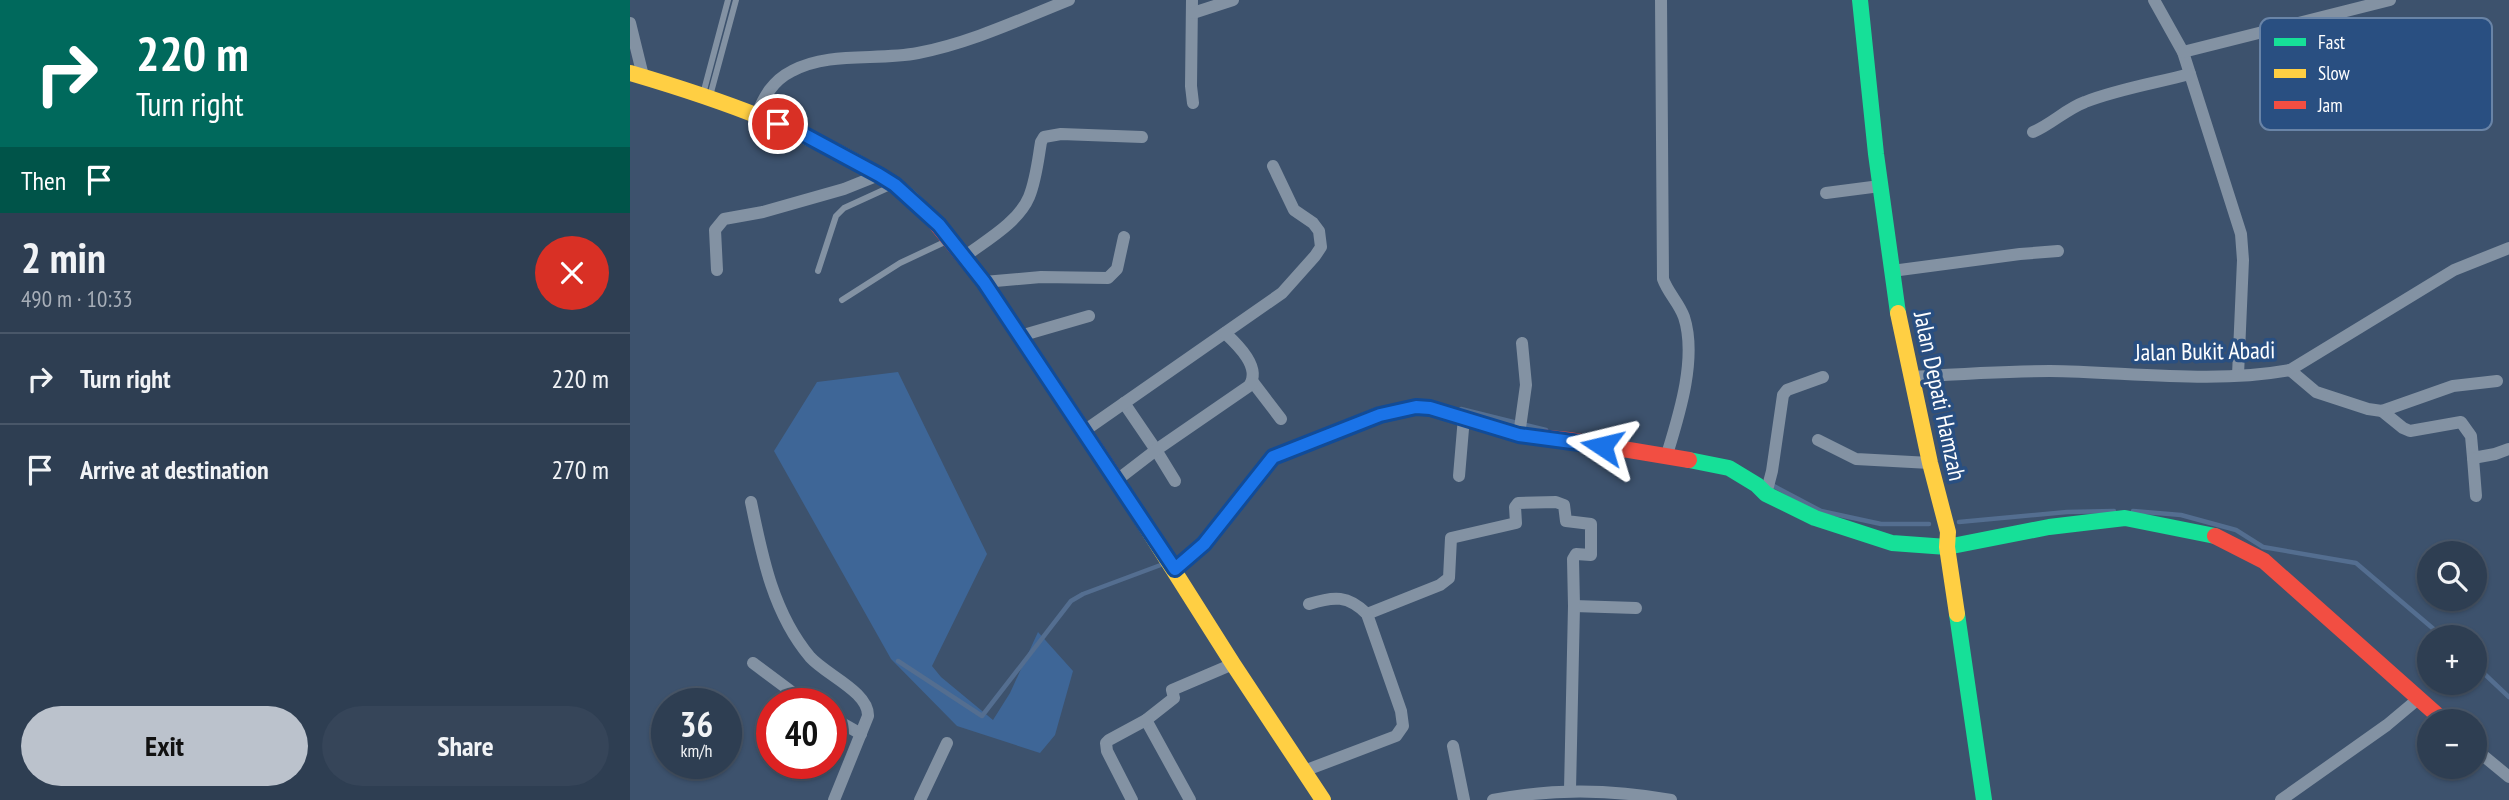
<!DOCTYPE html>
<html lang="en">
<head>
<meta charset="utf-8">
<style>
	body { margin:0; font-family:"PT Sans Narrow",sans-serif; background:#364559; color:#f1f3f6; height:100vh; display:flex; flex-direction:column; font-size:26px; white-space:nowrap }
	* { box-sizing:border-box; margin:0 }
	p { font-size:23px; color:#a7aeb8 }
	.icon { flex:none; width:38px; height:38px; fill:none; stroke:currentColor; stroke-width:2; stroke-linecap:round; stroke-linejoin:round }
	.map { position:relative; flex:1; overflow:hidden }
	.details { display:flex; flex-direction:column; background:#2e3e52; width:630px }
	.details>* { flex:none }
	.hud { background:#00695c; color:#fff; overflow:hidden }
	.controls { position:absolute; left:1787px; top:541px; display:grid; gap:14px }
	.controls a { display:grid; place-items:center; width:70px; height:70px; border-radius:50%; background:#2e3e52; box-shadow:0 2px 5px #0004,0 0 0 2px #495769; font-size:35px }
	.speed { position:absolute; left:21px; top:688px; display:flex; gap:14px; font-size:35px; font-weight:700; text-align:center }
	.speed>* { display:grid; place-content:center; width:91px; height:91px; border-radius:50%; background:#2e3e52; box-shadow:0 2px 5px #0004,0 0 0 2px #495769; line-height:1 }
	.speed small { font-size:18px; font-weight:400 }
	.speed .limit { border:10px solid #d22; background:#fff; color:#111 }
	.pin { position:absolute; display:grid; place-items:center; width:60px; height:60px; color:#fff; margin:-30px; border:4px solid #fff; border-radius:50%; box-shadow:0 2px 7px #0007 }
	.me { position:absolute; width:77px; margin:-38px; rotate:280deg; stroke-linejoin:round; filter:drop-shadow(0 0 5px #0008) }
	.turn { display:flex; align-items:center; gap:24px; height:147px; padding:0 21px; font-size:32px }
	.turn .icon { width:91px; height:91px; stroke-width:2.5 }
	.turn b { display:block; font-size:49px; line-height:60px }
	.then { display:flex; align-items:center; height:66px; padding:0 21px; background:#0003; gap:14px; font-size:26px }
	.round { display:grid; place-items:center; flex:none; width:74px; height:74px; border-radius:37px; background:#364559 }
	.headline { display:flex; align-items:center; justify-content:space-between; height:119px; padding:0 21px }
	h1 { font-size:42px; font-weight:700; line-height:52px }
	.action { display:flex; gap:14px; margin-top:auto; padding:14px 21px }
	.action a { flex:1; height:80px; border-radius:42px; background:#bbc2cc; color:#111; font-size:28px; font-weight:700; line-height:80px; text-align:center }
	.action a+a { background:#364559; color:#f1f3f6 }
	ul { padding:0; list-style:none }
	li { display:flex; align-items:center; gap:21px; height:91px; padding:0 21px; border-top:2px solid #495769 }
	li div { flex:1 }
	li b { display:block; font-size:26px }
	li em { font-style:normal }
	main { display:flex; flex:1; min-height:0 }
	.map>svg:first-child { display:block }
	.green { fill:#3e6697 }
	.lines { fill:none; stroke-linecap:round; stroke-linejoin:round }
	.stream { stroke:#546e90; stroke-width:4.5 }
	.lane { stroke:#8392a3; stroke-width:6 }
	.street { stroke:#8392a3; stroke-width:12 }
	.fast { stroke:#16e098; stroke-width:16 }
	.slow { stroke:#ffcf43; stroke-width:16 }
	.jam { stroke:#f24e42; stroke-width:16 }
	.route-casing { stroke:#114b97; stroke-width:18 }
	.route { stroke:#1a73e8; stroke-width:12 }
	.labels { text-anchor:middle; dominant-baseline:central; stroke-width:7; stroke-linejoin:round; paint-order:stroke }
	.street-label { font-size:24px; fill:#fff; stroke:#294f81 }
	.key { fill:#294f81; stroke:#6984a7; stroke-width:2 }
	.key-label { font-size:19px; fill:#fff }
</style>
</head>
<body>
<main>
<section class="details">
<div class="hud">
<div class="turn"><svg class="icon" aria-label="right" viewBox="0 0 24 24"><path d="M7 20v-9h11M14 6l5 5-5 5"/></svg><div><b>220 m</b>Turn right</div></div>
<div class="then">Then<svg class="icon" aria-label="arrive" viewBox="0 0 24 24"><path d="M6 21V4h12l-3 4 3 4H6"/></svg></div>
</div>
<div class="headline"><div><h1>2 min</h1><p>490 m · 10:33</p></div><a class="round" style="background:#d93025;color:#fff"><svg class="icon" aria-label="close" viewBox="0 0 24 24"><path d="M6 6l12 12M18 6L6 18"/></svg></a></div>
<ul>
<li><svg class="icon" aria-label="right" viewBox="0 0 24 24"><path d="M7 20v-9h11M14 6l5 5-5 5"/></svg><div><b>Turn right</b></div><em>220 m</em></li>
<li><svg class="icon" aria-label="arrive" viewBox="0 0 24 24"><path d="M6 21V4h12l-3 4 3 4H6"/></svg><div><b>Arrive at destination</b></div><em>270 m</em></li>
</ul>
<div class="action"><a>Exit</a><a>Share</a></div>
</section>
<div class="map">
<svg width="1879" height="800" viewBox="0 0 1879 800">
	<rect width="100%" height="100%" fill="#3d526d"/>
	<path class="green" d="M268,372L357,554L302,666L311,677L363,720L380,693L408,632L443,671L425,735L410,753L327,726L261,659L144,451L187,382Z"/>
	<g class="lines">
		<g class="stream">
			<path d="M831,409L916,430"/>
			<path d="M1140,484L1191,511L1251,524H1299"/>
			<path d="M1503,511L1551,515L1606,530L1633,547L1726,563L1813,637"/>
			<path d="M1329,522L1437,512L1484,511"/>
			<path d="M268,661L352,716L441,601L453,594L536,563"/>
			<path d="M1844,664L1879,697"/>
		</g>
		<g class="lane">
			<path d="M73,94L98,0"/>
			<path d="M80,96L106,0"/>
			<path d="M188,271L206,216L214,208L260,187"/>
			<path d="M212,300L270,263L319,240"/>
		</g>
		<g class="street">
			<path d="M562,0L561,86L563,103"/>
			<path d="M1031,0L1033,279C1038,293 1049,303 1054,317C1067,357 1050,412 1038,451"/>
			<path d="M1524,0L1553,52L1611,234L1613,260L1608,375"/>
			<path d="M563,13L603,0"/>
			<path d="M0,23L13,76"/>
			<path d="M1553,52L1760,0"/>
			<path d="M126,116C134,97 142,81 162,71C199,51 247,61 288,53C340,43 389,20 439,0"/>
			<path d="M1403,132C1422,124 1436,109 1455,102C1488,89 1526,83 1560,74"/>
			<path d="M1196,193L1250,186"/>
			<path d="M334,257C355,241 388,223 399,197C406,180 408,160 411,142L414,137L431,134L512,137"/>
			<path d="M87,270L85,230L94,219L133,212L214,189L249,175"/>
			<path d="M1262,271L1390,254L1428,251"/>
			<path d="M354,282L411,277L478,278L487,269L494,237"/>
			<path d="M390,336L459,316"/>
			<path d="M1660,370L1686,392L1738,409L1752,411L1823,386L1867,381"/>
			<path d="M1281,377C1327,374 1374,371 1420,371C1498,372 1584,384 1660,370L1824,270L1879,248"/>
			<path d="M622,381L651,419"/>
			<path d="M494,403L526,450L545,481"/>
			<path d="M1752,411L1773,428L1780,431L1831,422L1841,436L1843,458L1865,454L1879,449"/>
			<path d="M454,431L652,293L685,256L691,247L689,231L683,223L664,210L643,166"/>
			<path d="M889,435L896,385L892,343"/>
			<path d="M1188,440L1226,459L1300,463"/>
			<path d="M1843,458L1846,496"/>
			<path d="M829,476L834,417"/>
			<path d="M487,480L526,450L619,386C632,368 608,345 595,333"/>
			<path d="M1136,494L1142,471L1153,395L1157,390L1193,377"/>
			<path d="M121,502C132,556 143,613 180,657C196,675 239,692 238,716L204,800"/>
			<path d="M944,606L1006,608"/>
			<path d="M737,614L810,585L819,578L821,538L886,523L885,507L888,503L926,502L934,505L936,521L961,524V555L946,554L943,559L944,606L940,790"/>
			<path d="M123,663L178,704"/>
			<path d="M201,717L231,734"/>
			<path d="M516,720L560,800"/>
			<path d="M823,746L834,800"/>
			<path d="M1844,748L1879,777"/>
			<path d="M674,771L766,736L773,726L771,711L737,614C718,595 704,596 679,604"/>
			<path d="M290,800L317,743"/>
			<path d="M502,800L477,751L476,743L479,740L516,720L544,698L542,690L603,664"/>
			<path d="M863,800C923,788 981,789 1041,800"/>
			<path d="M1651,800L1757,725L1788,699"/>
		</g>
		<g class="fast">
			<path d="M1230,0L1246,154L1268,313"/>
			<path d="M1059,460L1099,468L1127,485L1136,494L1185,518L1262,543L1317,547L1419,527L1495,518L1585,536"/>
			<path d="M1327,614L1354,800"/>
		</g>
		<g class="slow">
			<path d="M0,73C92,100 182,132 263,184C278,193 290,208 303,220"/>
			<path d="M1268,313L1300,463L1318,532L1317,547L1327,614"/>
			<path d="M484,476L603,664L693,800"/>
			<path d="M545,569L574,544L643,457L749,415L786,407L800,408L826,416"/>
		</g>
		<g class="jam">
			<path d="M303,220L354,282L484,476"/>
			<path d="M826,416L889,435L939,440L1059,460"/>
			<path d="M1585,536L1634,561L1814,721"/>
		</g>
	</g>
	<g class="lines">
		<defs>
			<path id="route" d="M148,124L171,133L249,175L265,185L309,225L354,282L545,569L574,544L643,457L750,415L786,407L800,408L889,435L972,446"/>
		</defs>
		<use href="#route" class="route-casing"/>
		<use href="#route" class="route"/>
	</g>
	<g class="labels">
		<g class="street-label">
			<text transform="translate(1575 351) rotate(-1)">Jalan Bukit Abadi</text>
			<text transform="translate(1310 396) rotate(78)">Jalan Depati Hamzah</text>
		</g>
	</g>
	<rect x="1630" y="18" width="232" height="112" rx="10" class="key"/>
	<rect x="1644" y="38" width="32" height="8" fill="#16e098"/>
	<rect x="1644" y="69" width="32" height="9" fill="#ffcf43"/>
	<rect x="1644" y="101" width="32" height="8" fill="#f24e42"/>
	<g class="key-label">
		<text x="1688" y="49">Fast</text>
		<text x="1688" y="80">Slow</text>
		<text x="1688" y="112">Jam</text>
	</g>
</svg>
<div class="controls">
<a><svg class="icon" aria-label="search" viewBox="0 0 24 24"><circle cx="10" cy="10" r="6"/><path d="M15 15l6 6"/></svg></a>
<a>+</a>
<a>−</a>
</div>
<div class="speed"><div>36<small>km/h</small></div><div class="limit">40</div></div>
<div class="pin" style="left:148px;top:124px;background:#d93025"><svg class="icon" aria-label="arrive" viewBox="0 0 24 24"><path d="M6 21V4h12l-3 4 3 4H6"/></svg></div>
<svg class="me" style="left:972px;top:446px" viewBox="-20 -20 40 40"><path d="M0-17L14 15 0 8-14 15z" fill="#1a73e8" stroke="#fff" stroke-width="4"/></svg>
</div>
</main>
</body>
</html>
